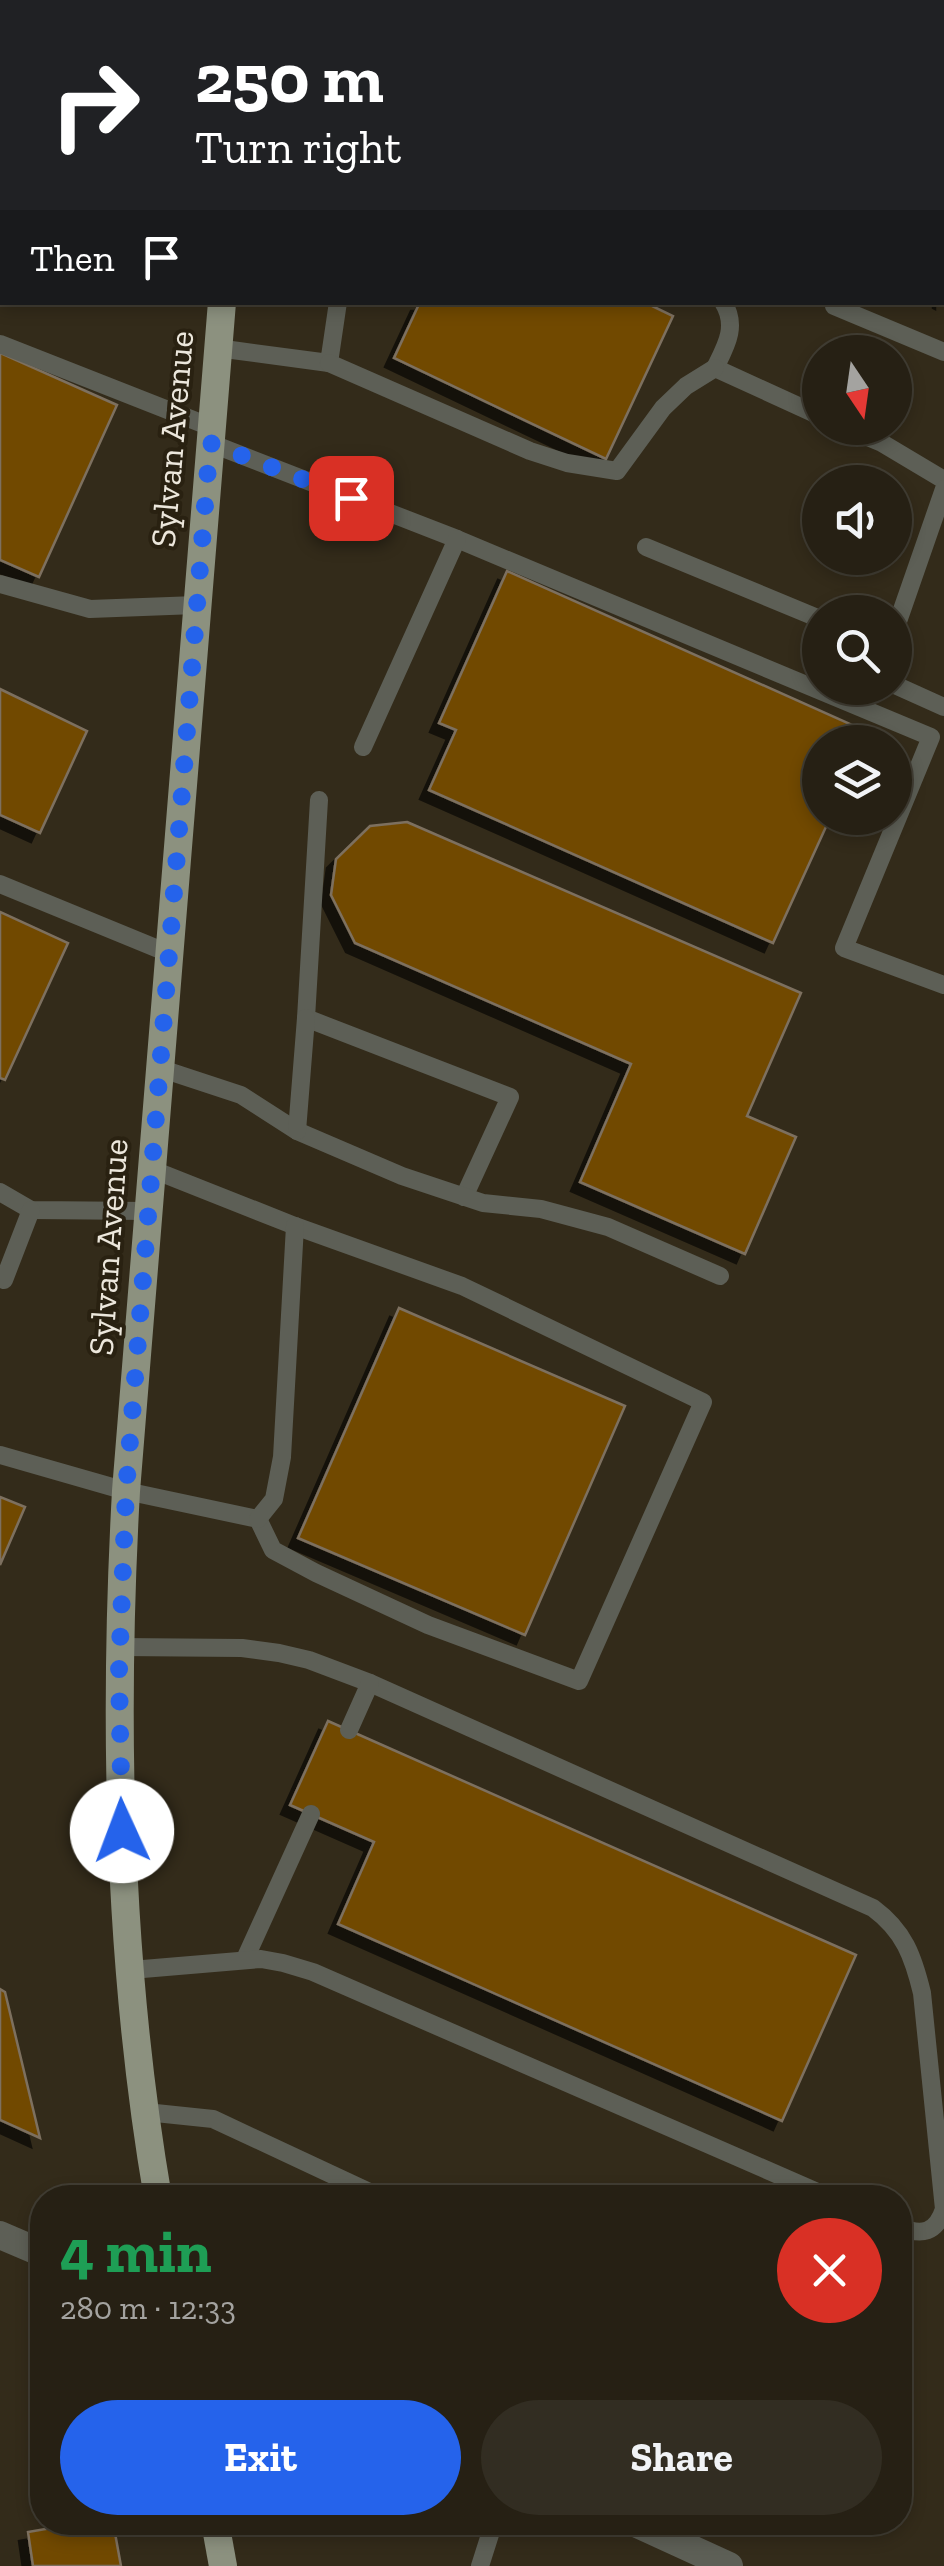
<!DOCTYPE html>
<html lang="en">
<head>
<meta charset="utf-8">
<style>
	body { margin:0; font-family:"Zilla Slab",serif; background:#322d22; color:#f1f3f6; height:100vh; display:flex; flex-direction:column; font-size:38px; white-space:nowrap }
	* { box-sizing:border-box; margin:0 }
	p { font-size:32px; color:#a4a3a0 }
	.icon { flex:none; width:55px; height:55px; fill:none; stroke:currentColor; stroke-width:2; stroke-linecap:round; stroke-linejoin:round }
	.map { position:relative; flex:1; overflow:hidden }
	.panel { position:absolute; left:30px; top:2185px; width:882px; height:350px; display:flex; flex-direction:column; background:#262014; border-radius:40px; box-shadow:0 5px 15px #0003,0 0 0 2px #423e34 }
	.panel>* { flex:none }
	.guide { position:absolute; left:0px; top:0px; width:945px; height:305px; box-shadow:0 5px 15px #0003,0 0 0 2px #423e34; background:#202124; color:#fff; overflow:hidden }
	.needle { width:65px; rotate:167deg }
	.fabs { position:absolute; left:802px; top:335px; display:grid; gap:20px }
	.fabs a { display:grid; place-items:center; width:110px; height:110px; border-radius:50%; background:#262014; box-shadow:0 5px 15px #0003,0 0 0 2px #423e34; font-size:50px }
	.pin { position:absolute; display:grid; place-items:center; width:85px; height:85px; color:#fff; margin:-42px; border-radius:20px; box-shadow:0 5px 15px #0006 }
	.me { position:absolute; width:110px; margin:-55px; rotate:358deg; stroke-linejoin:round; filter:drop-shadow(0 0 8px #0008) }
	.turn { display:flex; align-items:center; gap:35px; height:210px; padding:0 30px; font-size:45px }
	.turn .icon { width:130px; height:130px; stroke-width:2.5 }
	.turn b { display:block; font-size:70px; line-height:85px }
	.then { display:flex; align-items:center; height:95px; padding:0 30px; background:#0003; gap:20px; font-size:38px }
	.round { display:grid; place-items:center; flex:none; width:105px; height:105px; border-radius:52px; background:#322d22 }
	.head { display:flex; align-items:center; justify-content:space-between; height:170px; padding:0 30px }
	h1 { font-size:60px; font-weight:800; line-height:75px; color:#1e9e55 }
	.action { display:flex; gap:20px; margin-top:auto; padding:20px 30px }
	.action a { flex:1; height:115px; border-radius:60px; background:#2563eb; color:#fff; font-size:40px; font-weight:800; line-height:115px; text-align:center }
	.action a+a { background:#322d22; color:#f1f3f6 }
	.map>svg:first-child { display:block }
	.building { fill:#714a05; stroke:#7d705f; stroke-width:2.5; filter:url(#shadow) }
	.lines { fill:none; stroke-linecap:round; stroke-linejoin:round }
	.service { stroke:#5d5f56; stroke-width:18 }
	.minor { stroke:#5d5f56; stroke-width:28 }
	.primary { stroke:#8c917f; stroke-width:28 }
	.route { stroke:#2563eb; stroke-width:18; stroke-dasharray:0 32.4 }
	.labels { text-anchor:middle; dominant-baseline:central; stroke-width:8; stroke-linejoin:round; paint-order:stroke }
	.street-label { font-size:35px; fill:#ece7dc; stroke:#292111 }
</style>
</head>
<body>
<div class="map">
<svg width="944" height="2566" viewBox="0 0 944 2566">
	<defs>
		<filter id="shadow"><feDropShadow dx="-9" dy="9" stdDeviation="0" flood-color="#0009"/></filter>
	</defs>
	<rect width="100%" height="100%" fill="#332b1a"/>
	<g class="building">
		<path d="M375,0H437L443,2H374Z"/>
		<path d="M831,0H934L933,2H830Z"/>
		<path d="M942,216L944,217V300L942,299Z"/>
		<path d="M420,302H644L673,316L606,459L394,358Z"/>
		<path d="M0,353L117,405L39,577L0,560Z"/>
		<path d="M507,571L868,732L863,742H820V818H830L773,943L429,790L456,730L439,723Z"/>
		<path d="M0,689L87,731L40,833L0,815Z"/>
		<path d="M407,822L801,993L747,1116L796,1137L745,1254L580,1182L631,1064L355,943L331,895L336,859L370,826Z"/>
		<path d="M0,912L68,943L5,1080L0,1078Z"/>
		<path d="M399,1308L625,1406L525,1635L298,1538Z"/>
		<path d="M0,1497L25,1507L0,1565Z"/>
		<path d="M328,1721L856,1955L782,2121L338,1924L374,1842L290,1805Z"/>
		<path d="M0,1989L5,1992L40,2138L0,2120Z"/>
		<path d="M86,2522H113L121,2566H33L28,2532Z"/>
	</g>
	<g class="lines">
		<g class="service">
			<path d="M663,2L664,0"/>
			<path d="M779,2L780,0"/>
			<path d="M723,302C738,326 726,346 715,368L820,416"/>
			<path d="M835,302L834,306L944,352"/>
			<path d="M0,344L211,427"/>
			<path d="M217,348L329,363L338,302"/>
			<path d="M329,363L530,451L567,463L617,471L663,408L686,386L715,368"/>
			<path d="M846,428L882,443L944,480"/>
			<path d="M210,443L457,539L931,737L844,948L944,985"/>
			<path d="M646,547L820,619"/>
			<path d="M0,584L90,609L196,605"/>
			<path d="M895,630L944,489"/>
			<path d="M895,685L944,707"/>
			<path d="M363,747L457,539"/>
			<path d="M319,800L306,1018L510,1097L464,1197"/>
			<path d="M0,884L168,953"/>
			<path d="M159,1068L241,1095L297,1131L402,1176L483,1203L541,1209L608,1227L720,1276"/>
			<path d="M297,1131L306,1018"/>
			<path d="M0,1192L31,1210L148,1211"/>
			<path d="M4,1280L31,1210"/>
			<path d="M0,1455L126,1491L258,1519L273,1550L316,1573L428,1625L579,1681L703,1402L462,1286L295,1226L151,1169"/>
			<path d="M258,1519L274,1499L282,1457L295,1226"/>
			<path d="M120,1647L242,1648L279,1653L309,1660L370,1683L873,1908C904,1931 913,1956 922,1993L944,2209C936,2233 922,2236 900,2227"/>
			<path d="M349,1730L370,1683"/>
			<path d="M245,1959L311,1814"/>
			<path d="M131,1970L261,1959L283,1963L313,1972L831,2198"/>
			<path d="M146,2112L213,2119L382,2198"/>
			<path d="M480,2566L494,2522"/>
		</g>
		<g class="minor">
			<path d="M633,0L639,2"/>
			<path d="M942,135H944"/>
			<path d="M0,2235L42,2253"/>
			<path d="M633,2522L729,2566"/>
		</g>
		<g class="primary">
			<path d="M255,2V0"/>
			<path d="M158,2198C118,1965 113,1726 126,1491L222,302"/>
			<path d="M215,2522L223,2566"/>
		</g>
	</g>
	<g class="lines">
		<path class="route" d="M122,1831L119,1671L126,1491L210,443L351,498"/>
	</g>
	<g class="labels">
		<g class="street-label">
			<text transform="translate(172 439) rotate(-85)">Sylvan Avenue</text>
			<text transform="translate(108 1247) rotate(-86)">Sylvan Avenue</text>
		</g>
	</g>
</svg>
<div class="fabs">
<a><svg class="needle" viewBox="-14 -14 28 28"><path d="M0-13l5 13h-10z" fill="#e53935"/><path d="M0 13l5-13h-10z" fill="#a4a3a0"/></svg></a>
<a><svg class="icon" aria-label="sound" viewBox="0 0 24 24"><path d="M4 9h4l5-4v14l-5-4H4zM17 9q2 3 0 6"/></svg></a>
<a><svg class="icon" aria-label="search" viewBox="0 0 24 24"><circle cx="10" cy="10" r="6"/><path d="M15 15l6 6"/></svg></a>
<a><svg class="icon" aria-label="layers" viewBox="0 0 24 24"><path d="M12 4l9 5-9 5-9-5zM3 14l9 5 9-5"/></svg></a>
</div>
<div class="pin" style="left:351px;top:498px;background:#d93025"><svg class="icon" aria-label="arrive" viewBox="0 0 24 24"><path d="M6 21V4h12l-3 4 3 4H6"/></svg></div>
<svg class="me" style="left:122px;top:1831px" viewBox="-20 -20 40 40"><circle r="19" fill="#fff"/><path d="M0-13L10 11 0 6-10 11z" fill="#2563eb"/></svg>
<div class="guide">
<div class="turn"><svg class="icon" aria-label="right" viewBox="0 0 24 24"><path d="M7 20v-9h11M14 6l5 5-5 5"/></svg><div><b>250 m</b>Turn right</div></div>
<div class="then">Then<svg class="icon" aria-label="arrive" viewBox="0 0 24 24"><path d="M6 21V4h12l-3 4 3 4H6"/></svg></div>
</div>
<section class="panel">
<div class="head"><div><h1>4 min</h1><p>280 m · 12:33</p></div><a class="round" style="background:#d93025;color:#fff"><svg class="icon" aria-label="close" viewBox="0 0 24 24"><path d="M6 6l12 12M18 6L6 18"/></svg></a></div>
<div class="action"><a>Exit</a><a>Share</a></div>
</section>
</div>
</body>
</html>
